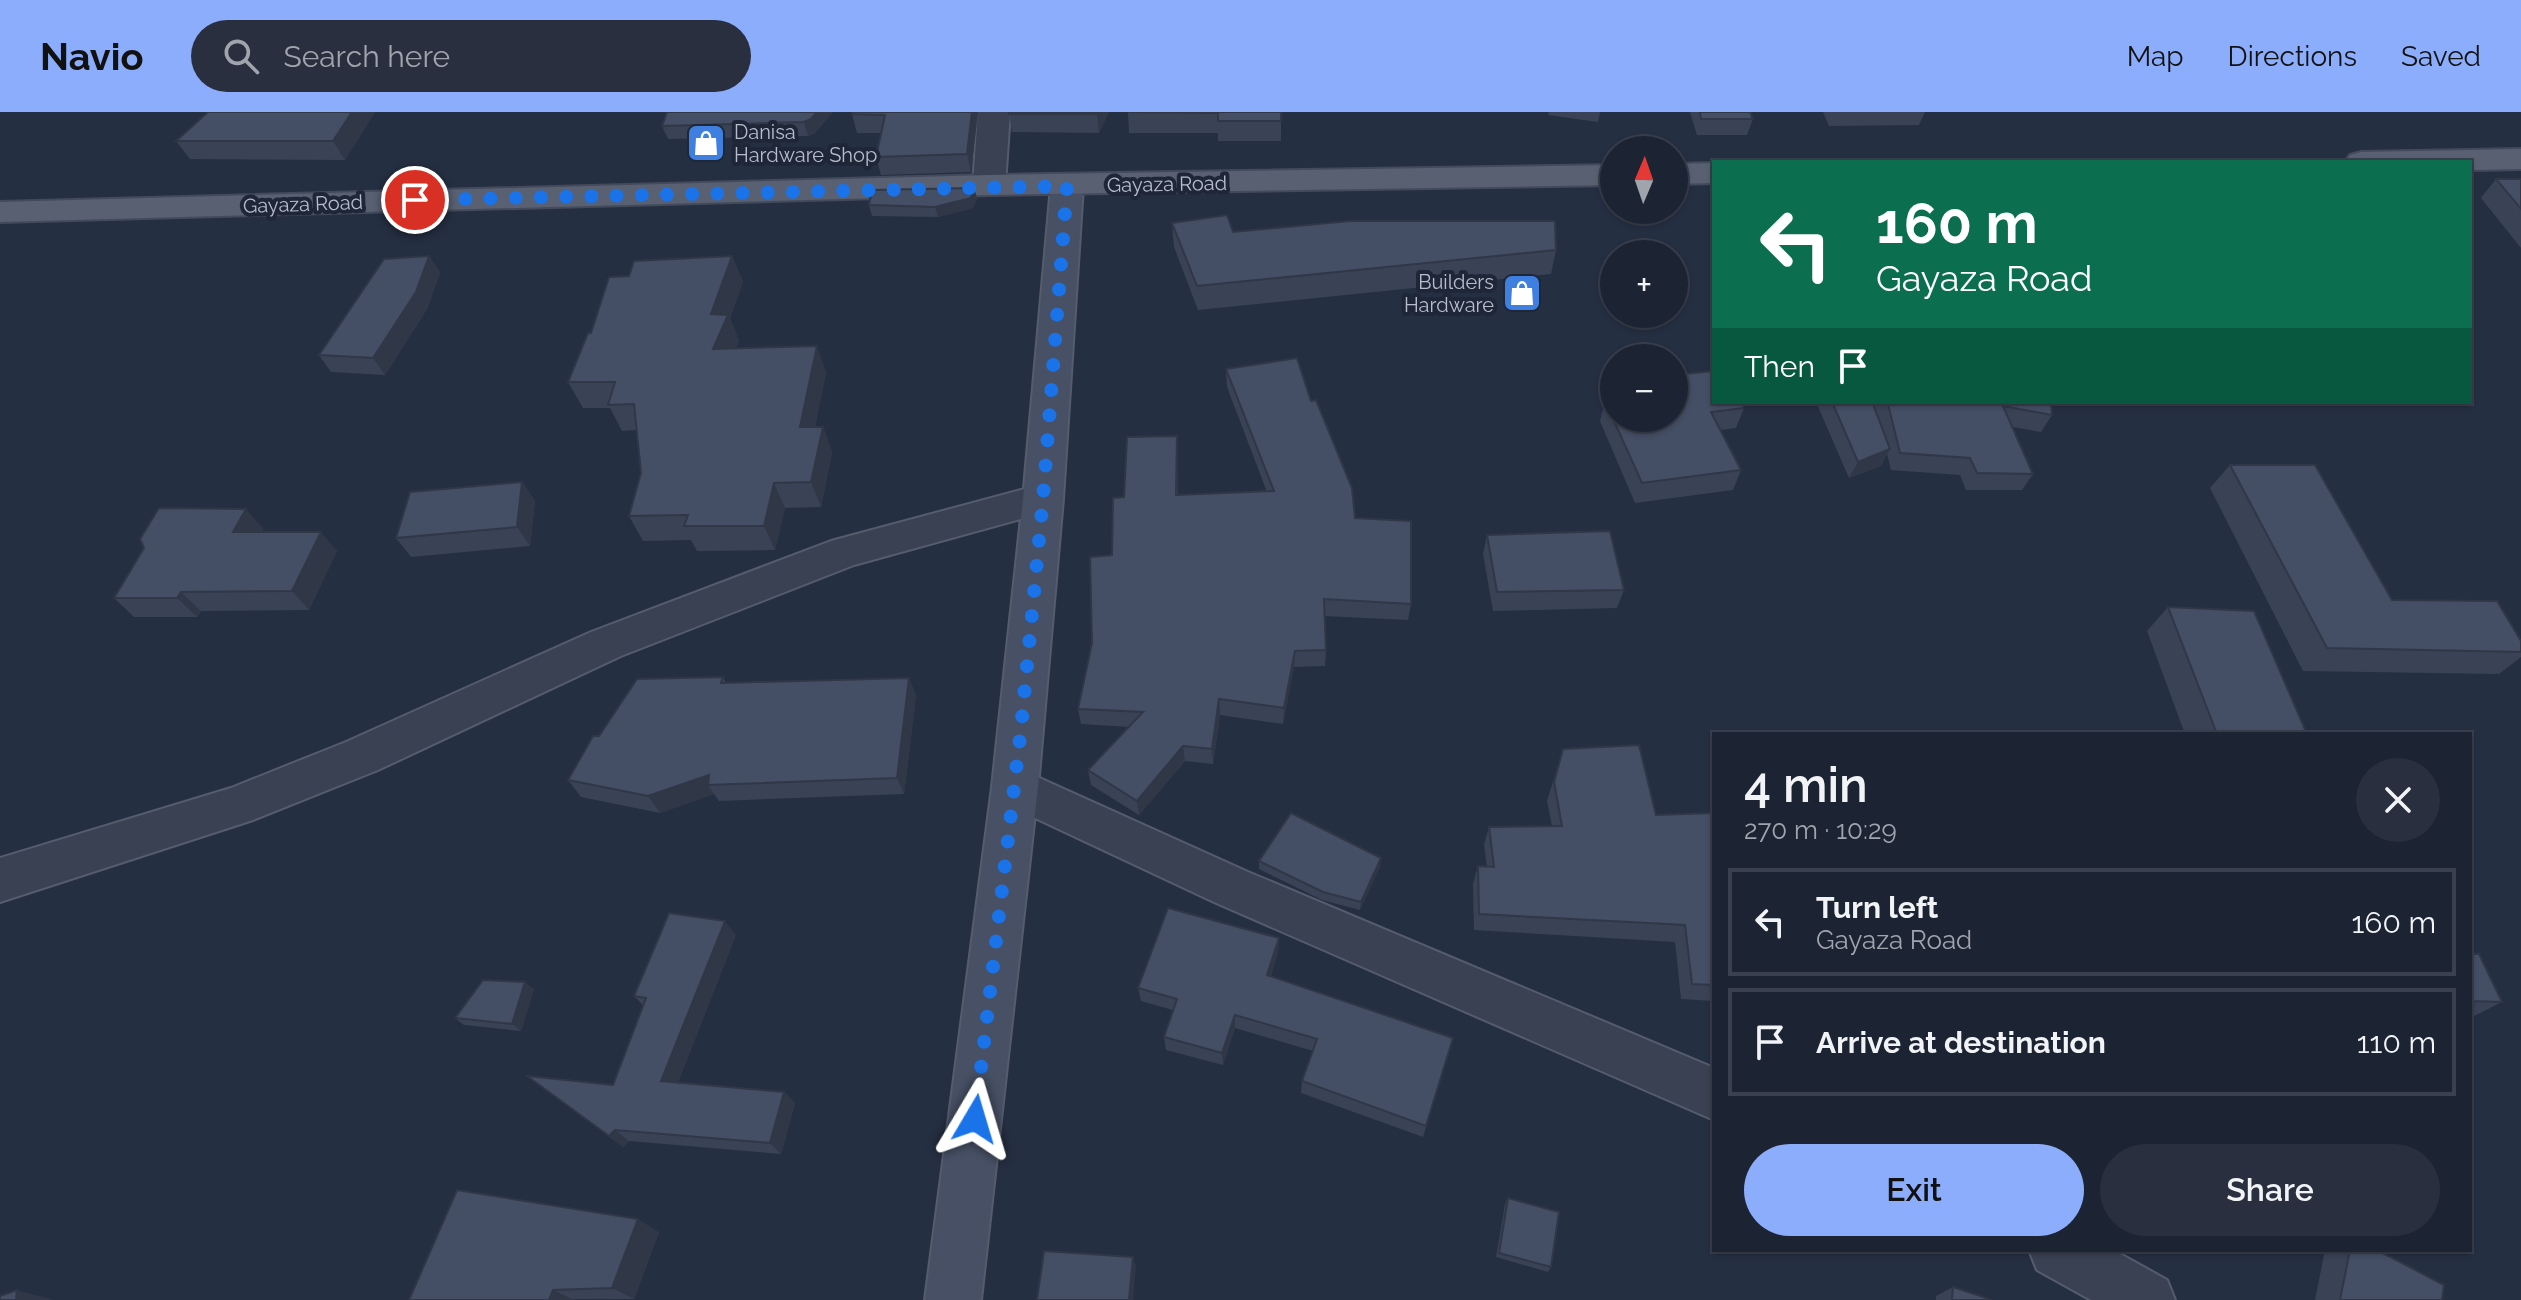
<!DOCTYPE html>
<html lang="en">
<head>
<meta charset="utf-8">
<style>
	body { margin:0; font-family:Raleway,sans-serif; background:#292f3e; color:#f1f3f6; height:100vh; display:flex; flex-direction:column; font-size:30px; white-space:nowrap }
	* { box-sizing:border-box; margin:0 }
	p { font-size:26px; color:#a0a4ac }
	.icon { flex:none; width:44px; height:44px; fill:none; stroke:currentColor; stroke-width:2; stroke-linecap:round; stroke-linejoin:round }
	.map { position:relative; flex:1; overflow:hidden }
	.panel { position:absolute; left:1712px; top:620px; width:760px; height:520px; display:flex; flex-direction:column; background:#1c2332; border-radius:0px; box-shadow:0 2px 6px #0004,0 0 0 2px #3a404d }
	.panel>* { flex:none }
	.banner { position:absolute; left:1712px; top:48px; width:760px; height:244px; border-radius:0px; box-shadow:0 2px 6px #0004,0 0 0 2px #3a404d; background:#0b6e4f; color:#fff; overflow:hidden }
	.needle { width:52px; rotate:2deg }
	.fabs { position:absolute; left:1600px; top:24px; display:grid; gap:16px }
	.fabs a { display:grid; place-items:center; width:88px; height:88px; border-radius:50%; background:#1c2332; box-shadow:0 2px 6px #0004,0 0 0 2px #3a404d; font-size:40px }
	.pin { position:absolute; display:grid; place-items:center; width:68px; height:68px; color:#fff; margin:-34px; border:4px solid #fff; border-radius:50%; box-shadow:0 2px 8px #0007 }
	.me { position:absolute; width:88px; margin:-44px; rotate:7deg; stroke-linejoin:round; filter:drop-shadow(0 0 6px #0008) }
	.turn { display:flex; align-items:center; gap:28px; height:168px; padding:0 32px; font-size:36px }
	.turn .icon { width:104px; height:104px; stroke-width:2.5 }
	.turn b { display:block; font-size:56px; line-height:68px }
	.then { display:flex; align-items:center; height:76px; padding:0 32px; background:#0003; gap:16px; font-size:30px }
	.round { display:grid; place-items:center; flex:none; width:84px; height:84px; border-radius:42px; background:#292f3e }
	.summary { display:flex; align-items:center; justify-content:space-between; height:136px; padding:0 32px }
	h1 { font-size:48px; font-weight:600; line-height:60px }
	.action { display:flex; gap:16px; margin-top:auto; padding:16px 32px }
	.action a { flex:1; height:92px; border-radius:48px; background:#8cadfb; color:#111; font-size:32px; font-weight:600; line-height:92px; text-align:center }
	.action a+a { background:#292f3e; color:#f1f3f6 }
	ul { padding:0; list-style:none }
	li { display:flex; align-items:center; gap:24px; height:108px; margin:0 16px 12px; padding:0 16px; border:4px solid #3a404d; border-radius:0px }
	li div { flex:1 }
	li b { display:block; font-size:30px }
	li em { font-style:normal }
	header { display:flex; align-items:center; gap:48px; box-sizing:border-box; height:112px; padding:0 40px; background:#8cadfb; color:#111 }
	header strong { font-size:38px }
	nav { display:flex; gap:44px; margin-inline-start:auto; font-size:28px }
	.search { width:560px; height:72px; background:#292f3e; display:flex; align-items:center; gap:20px; box-sizing:border-box; padding:0 28px; border-radius:44px; color:#a0a4ac; font-size:30px }
	.map>svg:first-child { display:block }
	.lines { fill:none; stroke-linecap:round; stroke-linejoin:round }
	.street-casing { stroke:#555c6c; stroke-width:4 }
	.secondary-casing { stroke:#555c6c; stroke-width:4 }
	.primary-casing { stroke:#434a5b; stroke-width:4 }
	.street { fill:#3a4152; fill-rule:evenodd }
	.secondary { fill:#475065; fill-rule:evenodd }
	.primary { fill:#586072; fill-rule:evenodd }
	.wall { fill:#3a4356 }
	.shaded-wall { fill:#303746 }
	.building { fill:#444e64; stroke:#303746; stroke-width:2 }
	.route { stroke:#1a73e8; stroke-width:14; stroke-dasharray:0 25.2 }
	.labels { text-anchor:middle; dominant-baseline:central; stroke-width:8; stroke-linejoin:round; paint-order:stroke }
	.far-poi-label { font-size:20px; fill:#b7bdcc; stroke:#1e2637; text-anchor:start }
	.far-street-label { font-size:20px; fill:#b7bdcc; stroke:#1e2637 }
</style>
</head>
<body>
<header>
<strong>Navio</strong>
<div class="search"><svg class="icon" aria-label="search" viewBox="0 0 24 24"><circle cx="10" cy="10" r="6"/><path d="M15 15l6 6"/></svg>Search here</div>
<nav><a>Map</a><a>Directions</a><a>Saved</a></nav>
</header>
<div class="map">
<svg width="2521" height="1188" viewBox="0 0 2521 1188">
	<rect width="100%" height="100%" fill="#252f42"/>
	<g class="lines">
		<defs>
			<g id="street">
				<path d="M978,0H1010L1005,73L1001,80L989,83L977,80L973,73Z"/>
				<path d="M1043,372L1057,377L1063,387L1057,397L854,453L621,544L378,658L253,708L0,790V746L231,676L346,630L591,520L831,429Z"/>
				<path d="M1015,655L1248,760L1714,956V1008L1214,790L999,689L992,675L999,661Z"/>
				<path d="M2029,1138H2113L2167,1168L2175,1188H2091L2037,1158Z"/>
			</g>
			<path id="secondary" d="M1067,64L1079,67L1083,74L1063,387L1038,675L981,1188H925L992,675L1023,387L1051,74L1055,67Z"/>
			<g id="primary">
				<path d="M2521,37V57L2470,58V50H2345L2350,43L2361,40Z"/>
				<path d="M1714,51V71L1674,72V52Z"/>
				<path d="M1614,53V73L989,83L0,110V90L989,63Z"/>
			</g>
		</defs>
		<use href="#street" class="street-casing"/>
		<use href="#secondary" class="secondary-casing"/>
		<use href="#primary" class="primary-casing"/>
		<use href="#street" class="street"/>
		<use href="#secondary" class="secondary"/>
		<use href="#primary" class="primary"/>
	</g>
	<g class="wall">
		<path d="M375,0L345,48L190,47L176,29Z"/>
		<path d="M833,0L815,21L808,24L668,27L662,14Z"/>
		<path d="M978,0L971,60L881,63L876,45L881,21H857L852,2Z"/>
		<path d="M1009,0H1109L1099,21L1012,20Z"/>
		<path d="M1128,0H1281V29H1218V21H1129Z"/>
		<path d="M1549,0H1600L1598,10L1548,3Z"/>
		<path d="M1690,0H1750L1753,7L1747,23H1697Z"/>
		<path d="M1823,0H1925L1919,13L1829,14Z"/>
		<path d="M2496,67H2521V136L2481,86Z"/>
		<path d="M977,86L973,96L938,105L872,104L869,93Z"/>
		<path d="M1172,111L1233,120L1556,138L1551,162L1198,198L1174,135Z"/>
		<path d="M429,144L440,161L427,197L385,263L331,260L319,243Z"/>
		<path d="M732,144L743,170L730,206L739,229L736,236L826,260L815,315H823L832,340L821,395L785,396L775,438L697,439L691,428L643,429L629,404L641,361L637,318L622,319L610,296H583L568,270L591,221L629,164Z"/>
		<path d="M1226,257L1311,289L1355,406L1411,492L1408,508L1324,504L1326,538L1325,554L1294,555L1283,612L1220,603L1213,652L1185,649L1139,703L1091,673L1088,658L1129,615L1081,612L1078,597L1124,385L1177,324L1178,383L1267,380L1227,275Z"/>
		<path d="M1605,289L1744,296L1736,316L1720,318L1741,358L1733,378L1635,391L1600,309Z"/>
		<path d="M1816,290H2051L2052,303L2041,320L2013,315L2033,362L2022,378H1966L1960,363L1891,358L1887,342L1881,354L1849,366Z"/>
		<path d="M2230,353L2392,488L2521,529V545L2499,562L2303,559L2210,376Z"/>
		<path d="M522,370L535,389L530,434L411,445L396,426Z"/>
		<path d="M263,416L261,420L337,439L309,498L201,499L197,505H134L114,486Z"/>
		<path d="M1487,423L1624,478L1617,496L1493,499L1483,442Z"/>
		<path d="M2168,495L2307,622H2185L2147,519Z"/>
		<path d="M723,565L726,571L909,566L916,584L904,682L719,689L714,682L660,701L581,685L568,668L599,624Z"/>
		<path d="M1563,637L1656,703L1714,701V889L1681,887L1675,830L1474,818L1473,772L1478,754L1487,755L1484,733L1489,715L1552,714L1547,689Z"/>
		<path d="M1381,746L1380,754L1360,798L1322,788L1259,757V749Z"/>
		<path d="M736,823L678,970L784,980L795,991L781,1042L629,1029L623,1035L527,964L613,973L643,893L634,884Z"/>
		<path d="M1279,826L1278,840L1271,864L1453,926L1423,1025L1301,981L1302,969L1313,939L1235,916L1223,953L1166,938L1164,925L1173,898L1141,889L1138,876Z"/>
		<path d="M2470,842L2502,890L2470,906Z"/>
		<path d="M534,877L521,919L464,913L455,906Z"/>
		<path d="M1508,1086L1551,1155L1548,1160L1496,1145L1505,1092Z"/>
		<path d="M659,1120L634,1187L409,1188Z"/>
		<path d="M2325,1138H2377L2442,1188H2315Z"/>
		<path d="M1953,1175L1992,1188H1936V1184Z"/>
	</g>
	<g class="shaded-wall">
		<path d="M352,0H375L345,48L333,29Z"/>
		<path d="M817,0H833L815,21L808,24L804,10Z"/>
		<path d="M972,0H978L971,60L967,42Z"/>
		<path d="M1098,0H1109L1099,21L1097,2Z"/>
		<path d="M974,76L977,86L973,96L938,105L935,95Z"/>
		<path d="M429,144L440,161L427,197L385,263L373,246Z"/>
		<path d="M732,144L743,170L730,206L739,229L725,263L713,237L711,202Z"/>
		<path d="M817,234L826,260L810,341L800,315Z"/>
		<path d="M823,315L832,340L821,395L811,370Z"/>
		<path d="M1177,324L1178,342L1177,401L1176,383Z"/>
		<path d="M1890,337L1881,354L1849,366L1858,350Z"/>
		<path d="M522,370L535,389L530,434L517,415Z"/>
		<path d="M774,371L785,396L775,438L764,414Z"/>
		<path d="M246,397L263,416L251,439L233,420Z"/>
		<path d="M321,420L337,439L309,498L292,479Z"/>
		<path d="M181,480L201,499L197,505L177,486Z"/>
		<path d="M1295,539L1294,555L1283,612L1284,596Z"/>
		<path d="M909,566L916,584L904,682L897,666Z"/>
		<path d="M1219,587L1220,603L1213,652L1212,637Z"/>
		<path d="M1183,634L1185,649L1139,703L1137,689Z"/>
		<path d="M709,663L708,673L714,682L660,701L648,684Z"/>
		<path d="M1381,746L1380,754L1360,798L1361,790Z"/>
		<path d="M725,809L736,823L674,981L661,969Z"/>
		<path d="M1279,826L1278,840L1267,877V863Z"/>
		<path d="M525,870L534,877L521,919L512,912Z"/>
		<path d="M1235,903V916L1223,953L1222,941Z"/>
		<path d="M784,980L795,991L781,1042L770,1031Z"/>
		<path d="M615,1018L629,1029L623,1035L609,1024Z"/>
		<path d="M638,1107L659,1120L634,1187L612,1176Z"/>
		<path d="M1133,1145L1136,1154L1133,1188H1129Z"/>
		<path d="M17,1178L54,1188H16Z"/>
		<path d="M553,1178L574,1188H549Z"/>
	</g>
	<g class="building">
		<path d="M208,0H352L333,29H176Z"/>
		<path d="M667,0H817L811,7L804,10L662,14Z"/>
		<path d="M853,0H972L967,42L876,45L885,3L852,2Z"/>
		<path d="M1009,0H1098L1097,2H1009Z"/>
		<path d="M1128,0H1281V9H1218V1Z"/>
		<path d="M1700,0H1750L1753,7H1701Z"/>
		<path d="M2496,67H2521V97Z"/>
		<path d="M974,76L971,86L935,95L869,93L872,78Z"/>
		<path d="M1227,103L1233,120L1350,109H1555L1556,138L1197,174L1172,111Z"/>
		<path d="M429,144L416,180L373,246L319,243L384,147Z"/>
		<path d="M732,144L711,202L728,203L713,237L817,234L800,315H823L811,370L774,371L764,414H684L688,403L629,404L641,361L634,292L608,293L615,270H568L588,221H591L609,165L629,164L634,149Z"/>
		<path d="M1297,246L1311,289L1316,288L1352,376L1355,406L1411,409V492L1324,487L1326,538L1295,539L1284,596L1219,587L1212,637L1183,634L1137,689L1088,658L1143,600L1078,597L1092,531L1090,445L1112,443L1113,386L1124,385L1127,325L1177,324L1176,383L1274,379L1226,257Z"/>
		<path d="M1714,259V290H1741L1744,296L1711,300L1741,358L1642,371L1605,289L1614,288V306H1674V263Z"/>
		<path d="M1832,290H2051L2052,303L2003,294L2033,362L1977,361L1970,346L1900,341L1888,292H1873L1890,337L1858,350Z"/>
		<path d="M2230,353H2315L2392,488L2497,489L2521,529V540L2327,536Z"/>
		<path d="M522,370L517,415L396,426L410,380Z"/>
		<path d="M159,396L246,397L233,420H321L292,479L181,480L177,486H114L144,436L140,427Z"/>
		<path d="M1610,419L1624,478L1497,480L1487,423Z"/>
		<path d="M2168,495L2254,499L2307,622H2217Z"/>
		<path d="M723,565L721,571L909,566L897,666L708,673L709,663L648,684L568,668L593,624H599L637,567Z"/>
		<path d="M1639,633L1656,703L1714,701V873L1692,872L1685,813L1479,802L1478,754L1494,755L1489,715L1562,714L1554,670L1563,637Z"/>
		<path d="M1291,701L1381,746L1361,790L1323,780L1259,749Z"/>
		<path d="M1168,796L1279,826L1267,863L1453,926L1426,1014L1302,969L1317,927L1235,903L1222,941L1164,925L1177,887L1138,876Z"/>
		<path d="M669,801L725,809L661,969L784,980L770,1031L615,1018L609,1024L527,964L613,973L646,886L634,884Z"/>
		<path d="M2470,842H2479L2502,890L2470,889Z"/>
		<path d="M483,868L525,870L512,912L455,906Z"/>
		<path d="M457,1078L638,1107L612,1176L553,1178L549,1188H409Z"/>
		<path d="M1508,1086L1559,1100L1551,1155L1499,1141Z"/>
		<path d="M2350,1138H2377L2444,1173L2442,1188H2340Z"/>
		<path d="M1044,1139L1133,1145L1129,1188H1037Z"/>
		<path d="M1953,1175L1992,1188H1952Z"/>
		<path d="M17,1178L16,1188H0V1184Z"/>
	</g>
	<g class="lines">
		<path class="route" d="M415,88L1067,74L1043,387L1021,617L975,1007"/>
	</g>
	<defs>
		<symbol id="shop-square" viewBox="-11 -11 22 22"><rect x="-9" y="-9" width="18" height="18" rx="4" fill="#3f7fe0" stroke="#1e2637"/><path d="M-5-2.5h2.3a2.7 3.5 0 0 1 5.4 0H5L5.5 6h-11ZM-1.5-2.5h3a1.5 2.3 0 0 0-3 0Z" fill="#fff"/></symbol>
	</defs>
	<g fill-rule="evenodd">
		<use href="#shop-square" x="684" y="9" width="44" height="44"/>
		<use href="#shop-square" x="1500" y="159" width="44" height="44"/>
	</g>
	<g class="labels">
		<g class="far-poi-label">
			<text x="734" y="20">Danisa<tspan x="734" dy="23">Hardware Shop</tspan></text>
			<text x="1494" y="170" text-anchor="end">Builders<tspan x="1494" dy="23">Hardware</tspan></text>
		</g>
		<g class="far-street-label">
			<text transform="translate(1167 72) rotate(-1)">Gayaza Road</text>
			<text transform="translate(303 92) rotate(-2)">Gayaza Road</text>
		</g>
	</g>
</svg>
<div class="fabs">
<a><svg class="needle" viewBox="-14 -14 28 28"><path d="M0-13l5 13h-10z" fill="#e53935"/><path d="M0 13l5-13h-10z" fill="#a0a4ac"/></svg></a>
<a>+</a>
<a>−</a>
</div>
<div class="pin" style="left:415px;top:88px;background:#d93025"><svg class="icon" aria-label="arrive" viewBox="0 0 24 24"><path d="M6 21V4h12l-3 4 3 4H6"/></svg></div>
<svg class="me" style="left:975px;top:1007px" viewBox="-20 -20 40 40"><path d="M0-17L14 15 0 8-14 15z" fill="#1a73e8" stroke="#fff" stroke-width="4"/></svg>
<div class="banner">
<div class="turn"><svg class="icon" aria-label="left" viewBox="0 0 24 24"><path d="M17 20v-9H6M10 6l-5 5 5 5"/></svg><div><b>160 m</b>Gayaza Road</div></div>
<div class="then">Then<svg class="icon" aria-label="arrive" viewBox="0 0 24 24"><path d="M6 21V4h12l-3 4 3 4H6"/></svg></div>
</div>
<section class="panel">
<div class="summary"><div><h1>4 min</h1><p>270 m · 10:29</p></div><a class="round"><svg class="icon" aria-label="close" viewBox="0 0 24 24"><path d="M6 6l12 12M18 6L6 18"/></svg></a></div>
<ul>
<li><svg class="icon" aria-label="left" viewBox="0 0 24 24"><path d="M17 20v-9H6M10 6l-5 5 5 5"/></svg><div><b>Turn left</b><p>Gayaza Road</p></div><em>160 m</em></li>
<li><svg class="icon" aria-label="arrive" viewBox="0 0 24 24"><path d="M6 21V4h12l-3 4 3 4H6"/></svg><div><b>Arrive at destination</b></div><em>110 m</em></li>
</ul>
<div class="action"><a>Exit</a><a>Share</a></div>
</section>
</div>
</body>
</html>
